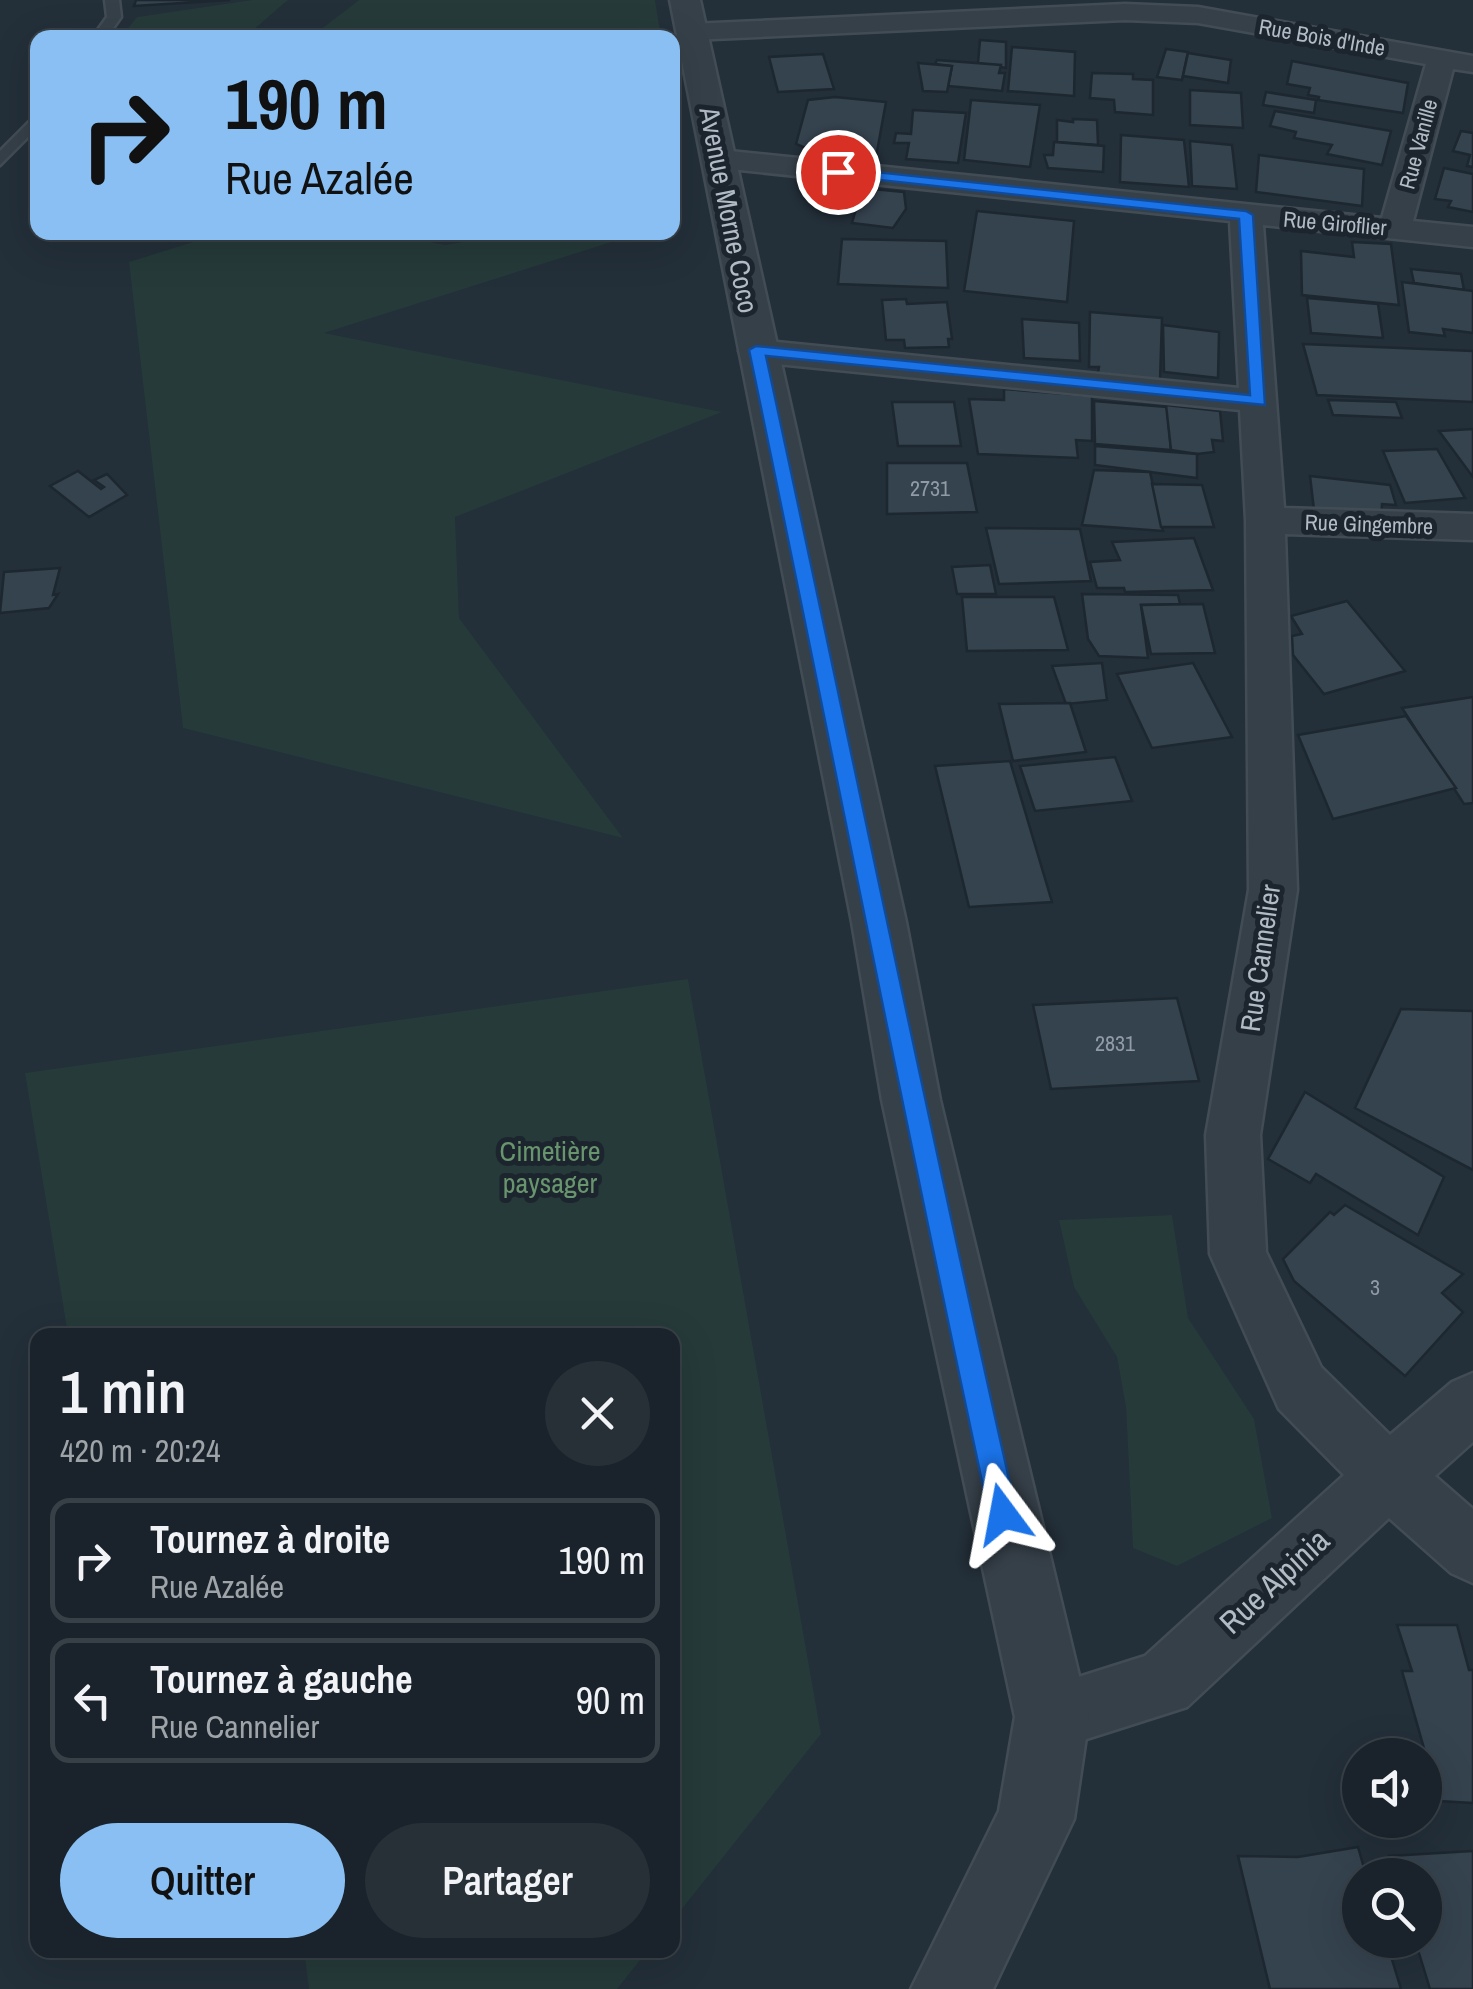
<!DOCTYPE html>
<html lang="fr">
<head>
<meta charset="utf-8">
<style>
	body { margin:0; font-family:"Archivo Narrow",sans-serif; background:#272f37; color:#f1f3f6; height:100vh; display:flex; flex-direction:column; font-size:38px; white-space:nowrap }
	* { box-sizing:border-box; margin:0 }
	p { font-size:32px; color:#9fa4a9 }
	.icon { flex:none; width:55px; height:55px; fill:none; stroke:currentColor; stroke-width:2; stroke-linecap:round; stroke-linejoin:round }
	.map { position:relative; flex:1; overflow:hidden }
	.sheet { position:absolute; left:30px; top:1328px; width:650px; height:630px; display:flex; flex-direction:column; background:#1a232b; border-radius:20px; box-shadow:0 10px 40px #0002,0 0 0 2px #384047 }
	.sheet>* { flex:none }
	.top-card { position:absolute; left:30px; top:30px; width:650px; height:210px; border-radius:20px; box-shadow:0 10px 40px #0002,0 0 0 2px #384047; background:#89bff2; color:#111; overflow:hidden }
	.buttons { position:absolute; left:1342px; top:1738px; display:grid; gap:20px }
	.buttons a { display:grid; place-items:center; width:100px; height:100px; border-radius:50%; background:#1a232b; box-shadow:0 10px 40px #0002,0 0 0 2px #384047; font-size:50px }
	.pin { position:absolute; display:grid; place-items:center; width:85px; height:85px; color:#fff; margin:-42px; border:5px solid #fff; border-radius:50%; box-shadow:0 2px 10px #0007 }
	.me { position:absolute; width:110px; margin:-55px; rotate:347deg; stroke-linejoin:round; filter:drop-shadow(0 0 8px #0008) }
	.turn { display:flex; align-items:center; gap:35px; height:210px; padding:0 30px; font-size:45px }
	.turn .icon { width:130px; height:130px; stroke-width:2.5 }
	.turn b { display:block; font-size:70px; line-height:85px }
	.round { display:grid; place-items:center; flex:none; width:105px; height:105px; border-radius:52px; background:#272f37 }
	.summary { display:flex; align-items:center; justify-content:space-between; height:170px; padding:0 30px }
	h1 { font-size:60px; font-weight:600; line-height:75px }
	.cta { display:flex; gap:20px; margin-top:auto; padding:20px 30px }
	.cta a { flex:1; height:115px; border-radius:60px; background:#89bff2; color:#111; font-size:40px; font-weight:600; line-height:115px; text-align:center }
	.cta a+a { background:#272f37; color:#f1f3f6 }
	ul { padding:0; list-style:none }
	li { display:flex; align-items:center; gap:30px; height:125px; margin:0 20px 15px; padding:0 10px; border:5px solid #384047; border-radius:20px }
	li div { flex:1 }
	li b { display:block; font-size:38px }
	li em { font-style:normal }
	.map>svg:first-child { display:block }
	.green { fill:#253a39 }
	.building { fill:#35434f; stroke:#1d2730; stroke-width:2.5 }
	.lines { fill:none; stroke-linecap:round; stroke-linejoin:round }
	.service-casing { stroke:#424c55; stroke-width:5 }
	.minor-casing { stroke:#424c55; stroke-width:5 }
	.tertiary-casing { stroke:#424c55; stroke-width:5 }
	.service { fill:#364049; fill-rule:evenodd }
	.minor { fill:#364049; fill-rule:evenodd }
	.tertiary { fill:#364049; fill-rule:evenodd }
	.route { fill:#1a73e8; stroke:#114b97; stroke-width:2.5 }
	.labels { text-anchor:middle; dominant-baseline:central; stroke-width:10; stroke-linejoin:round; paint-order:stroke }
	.far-street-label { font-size:22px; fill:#b1bbc5; stroke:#1c252e }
	.number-label { font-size:22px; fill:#909ba6 }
	.street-label { font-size:28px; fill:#b1bbc5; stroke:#1c252e }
	.park-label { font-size:28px; fill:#69956e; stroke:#1c252e }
	.near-street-label { font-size:32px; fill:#b1bbc5; stroke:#1c252e }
</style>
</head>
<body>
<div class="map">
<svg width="1473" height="1989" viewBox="0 0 1473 1989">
	<rect width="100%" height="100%" fill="#232f39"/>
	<g class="green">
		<path d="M252,0H288L245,37H121L137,17Z"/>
		<path d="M359,0H655L661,37H311Z"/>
		<path d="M222,233H386L445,245L514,233H640L324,333L722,412L455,517L459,618L623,838L183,728L129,262Z"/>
		<path d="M688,979L821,1734L673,1920L672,1335H68L25,1073Z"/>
		<path d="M1172,1215L1188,1318L1254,1419L1272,1518L1177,1566L1133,1548L1126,1407L1117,1357L1074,1287L1059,1220Z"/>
		<path d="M304,1950H648L617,1989H309Z"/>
	</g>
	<g class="building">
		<path d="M136,0H230L134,6Z"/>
		<path d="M980,40L1006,42V68L978,63Z"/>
		<path d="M1012,47L1075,52L1074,96L1008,91Z"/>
		<path d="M1166,49L1188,52L1182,80L1157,77Z"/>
		<path d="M1188,53L1231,60L1228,83L1183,76Z"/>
		<path d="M823,54L834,89L778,92L769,57Z"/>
		<path d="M937,60L1001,65L999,73H1005L1002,91L948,86L952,66L935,64Z"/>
		<path d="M1292,61L1408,83L1403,113L1318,100L1319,97L1308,95L1310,88L1287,84Z"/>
		<path d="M918,63L952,66L947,92L923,91Z"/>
		<path d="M1092,73L1133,74V79L1153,80V115L1115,112L1114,100L1090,98Z"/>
		<path d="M1190,90L1241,93L1243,128L1190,125Z"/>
		<path d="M1266,92L1316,100L1314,113L1263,105Z"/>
		<path d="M835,97L886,102L876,157L815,152L796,144L808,100Z"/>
		<path d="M971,100L1040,105L1030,167L964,160Z"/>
		<path d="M913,110L966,113L958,163L906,159L909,143H894L896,133L911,134Z"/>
		<path d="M1275,111L1391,131L1382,165L1327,154L1332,145L1294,138L1296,132L1270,126Z"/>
		<path d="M1073,119L1097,120L1098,145L1057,142V120L1073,122Z"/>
		<path d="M1461,131L1473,133V167L1467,166L1470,155L1453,151Z"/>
		<path d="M1121,135L1184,140L1189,187L1120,182Z"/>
		<path d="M1190,141L1232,145L1237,189L1192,186Z"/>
		<path d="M1054,142L1104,146L1103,172L1048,168L1044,155H1053Z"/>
		<path d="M1259,155L1364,169L1362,206L1256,192Z"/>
		<path d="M1444,168L1473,174V212L1448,207L1451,201L1435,199Z"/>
		<path d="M862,188L904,192L906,209L893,228L852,223Z"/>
		<path d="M977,211L1074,221L1067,302L964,291Z"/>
		<path d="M842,239L946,241L948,288L838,284Z"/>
		<path d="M1352,242L1391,244L1399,305L1302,295L1301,251L1354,257Z"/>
		<path d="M1411,269L1461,274L1464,290L1414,283Z"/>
		<path d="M1402,282L1473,291V333L1443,329L1445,336L1409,332Z"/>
		<path d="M1307,298L1378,304L1383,338L1311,333Z"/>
		<path d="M906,299L907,304L947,302L952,339H948L949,347L905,348L904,340H886L882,300Z"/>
		<path d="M1090,312L1162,318L1160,381L1098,373L1099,367H1089Z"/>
		<path d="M1022,319L1079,323L1080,361L1024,358Z"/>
		<path d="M1163,325L1219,332L1218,378L1164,372Z"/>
		<path d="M1303,344L1473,351V402L1317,395Z"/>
		<path d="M1004,389L1092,396V441L1076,440L1078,458L978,454L969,399L1004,400Z"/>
		<path d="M1328,400L1396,402L1402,418L1333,415Z"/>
		<path d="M1094,401L1167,407L1171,450L1095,444Z"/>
		<path d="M892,402H954L961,446H898Z"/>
		<path d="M1166,405L1220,411L1223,441L1212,440L1214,452L1197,454L1171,450Z"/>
		<path d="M1473,429V477L1439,431Z"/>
		<path d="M1095,446L1197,454V478L1095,465Z"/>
		<path d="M1437,449L1465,498L1405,503L1383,451Z"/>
		<path d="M887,463H967L977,512L887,514Z"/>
		<path d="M1094,470L1150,472L1163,531L1082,525Z"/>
		<path d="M78,471L101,489L104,487L94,480L107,474L127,495L89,517L50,486Z"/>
		<path d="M1310,476L1390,485L1396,505L1382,504L1381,519L1314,510Z"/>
		<path d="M1152,484L1202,485L1214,527H1161Z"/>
		<path d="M986,528L1080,529L1091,581L999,584Z"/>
		<path d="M1194,538L1213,590L1125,592L1124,588H1097L1090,562L1120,560L1112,542Z"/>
		<path d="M990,565L996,594H957L952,567Z"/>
		<path d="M60,568L53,595L58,594L49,608L0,613L4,572Z"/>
		<path d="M1082,594L1178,595L1180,604L1141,605L1148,658L1099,656L1088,639Z"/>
		<path d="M962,597H1054L1068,650L967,651Z"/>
		<path d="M1347,601L1405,671L1324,694L1293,655L1292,636L1302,634L1291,616Z"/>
		<path d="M1203,604L1215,653L1151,654L1141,605Z"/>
		<path d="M1102,663L1107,700L1066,704L1052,666Z"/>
		<path d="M1193,663L1232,737L1152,748L1117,674Z"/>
		<path d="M1473,697V803L1464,804L1402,708Z"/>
		<path d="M1070,703L1086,752L1013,761L999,704Z"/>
		<path d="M1406,716L1456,788L1333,819L1298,735Z"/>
		<path d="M1115,757L1132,801L1035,811L1020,766Z"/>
		<path d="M1010,761L1052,902L969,907L935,766Z"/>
		<path d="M1177,998L1199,1081L1051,1089L1033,1005Z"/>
		<path d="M1401,1009L1473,1011V1170L1355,1108Z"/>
		<path d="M1305,1092L1444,1177L1418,1235L1316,1174L1310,1183L1268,1159Z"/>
		<path d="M1345,1205L1463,1274L1442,1293L1463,1312L1405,1376L1294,1281L1283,1259L1330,1212L1334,1215Z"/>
		<path d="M1397,1625H1457L1469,1670H1473V1803L1439,1801L1402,1671H1412Z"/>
		<path d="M1358,1847L1366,1875H1360V1940H1386L1401,1989H1270L1238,1856L1298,1857Z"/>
		<path d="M1473,1851V1989H1430L1415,1940H1425V1875H1395L1389,1856Z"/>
	</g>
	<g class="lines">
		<defs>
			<g id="service">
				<path d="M105,0H119L121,17L106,38H92L107,17Z"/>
				<path d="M38,113V127L0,165V151Z"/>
			</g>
			<path id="minor" d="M1125,4L1198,7L1473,56V72L1453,69L1413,221L1473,227V247L1263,225L1284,508L1473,514V540L1285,534L1297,890L1260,1135L1266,1252L1321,1367L1390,1435L1452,1382L1473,1373V1442L1435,1476L1473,1509V1583L1451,1573L1389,1518L1187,1707L1052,1750L1028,1741L1019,1717L1028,1693L1145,1656L1344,1475L1279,1409L1210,1254L1206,1135L1249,890L1246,520L1240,410L756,362L744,358L739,351L744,344L756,340L1239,388L1230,221L720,168L709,165L705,159L709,153L720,150L1382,218L1426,64L1198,23L1125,20L691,40L677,32L691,24Z"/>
			<path id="tertiary" d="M670,0H700L906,922L940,1100L1089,1717L1074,1819L993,1989H911L999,1811L1015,1717L882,1100L852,922Z"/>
		</defs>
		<use href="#service" class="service-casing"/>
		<use href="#minor" class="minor-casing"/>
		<use href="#tertiary" class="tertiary-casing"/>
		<use href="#service" class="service"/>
		<use href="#minor" class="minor"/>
		<use href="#tertiary" class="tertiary"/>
	</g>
	<path class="route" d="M838,168L1246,211L1253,215L1265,405L766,356C850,742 929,1129 1017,1514L1013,1525L1003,1529L993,1525L989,1514C905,1127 830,738 749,350L756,346L1250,395L1239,219L833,175V169Z"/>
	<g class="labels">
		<g class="far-street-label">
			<text transform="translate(1322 37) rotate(10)">Rue Bois d'Inde</text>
			<text transform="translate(1418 144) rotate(-75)">Rue Vanille</text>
			<text transform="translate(1335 223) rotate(5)">Rue Giroflier</text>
			<text transform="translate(1369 524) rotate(2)">Rue Gingembre</text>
		</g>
		<g class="number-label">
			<text x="930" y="488">2731</text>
			<text x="1115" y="1043">2831</text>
			<text x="1375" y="1287">3</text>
		</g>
		<g class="street-label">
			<text transform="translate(729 210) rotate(79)">Avenue Morne Coco</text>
			<text transform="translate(1260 958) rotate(-82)">Rue Cannelier</text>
		</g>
		<g class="park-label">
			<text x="550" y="1151">Cimetière<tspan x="550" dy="32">paysager</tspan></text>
		</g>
		<g class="near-street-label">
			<text transform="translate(1274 1581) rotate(-43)">Rue Alpinia</text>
		</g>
	</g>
</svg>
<div class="buttons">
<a><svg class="icon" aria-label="sound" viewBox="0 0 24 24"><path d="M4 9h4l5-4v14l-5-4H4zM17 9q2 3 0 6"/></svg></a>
<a><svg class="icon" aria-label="search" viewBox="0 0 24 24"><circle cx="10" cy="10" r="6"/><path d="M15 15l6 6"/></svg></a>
</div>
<div class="pin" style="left:838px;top:172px;background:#d93025"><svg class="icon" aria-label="arrive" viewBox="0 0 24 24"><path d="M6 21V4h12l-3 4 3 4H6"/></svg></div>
<svg class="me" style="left:1003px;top:1514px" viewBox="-20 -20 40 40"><path d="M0-17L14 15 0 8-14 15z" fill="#1a73e8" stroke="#fff" stroke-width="4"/></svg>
<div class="top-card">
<div class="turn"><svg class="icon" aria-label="right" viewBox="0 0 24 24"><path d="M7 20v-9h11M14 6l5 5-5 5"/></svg><div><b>190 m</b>Rue Azalée</div></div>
</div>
<section class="sheet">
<div class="summary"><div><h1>1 min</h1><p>420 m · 20:24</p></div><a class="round"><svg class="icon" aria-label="close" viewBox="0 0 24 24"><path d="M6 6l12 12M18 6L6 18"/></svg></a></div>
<ul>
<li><svg class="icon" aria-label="right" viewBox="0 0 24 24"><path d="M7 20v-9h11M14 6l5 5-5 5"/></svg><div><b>Tournez à droite</b><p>Rue Azalée</p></div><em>190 m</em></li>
<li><svg class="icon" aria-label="left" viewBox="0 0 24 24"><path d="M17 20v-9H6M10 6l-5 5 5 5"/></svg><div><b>Tournez à gauche</b><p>Rue Cannelier</p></div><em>90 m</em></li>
</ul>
<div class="cta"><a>Quitter</a><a>Partager</a></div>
</section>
</div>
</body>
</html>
